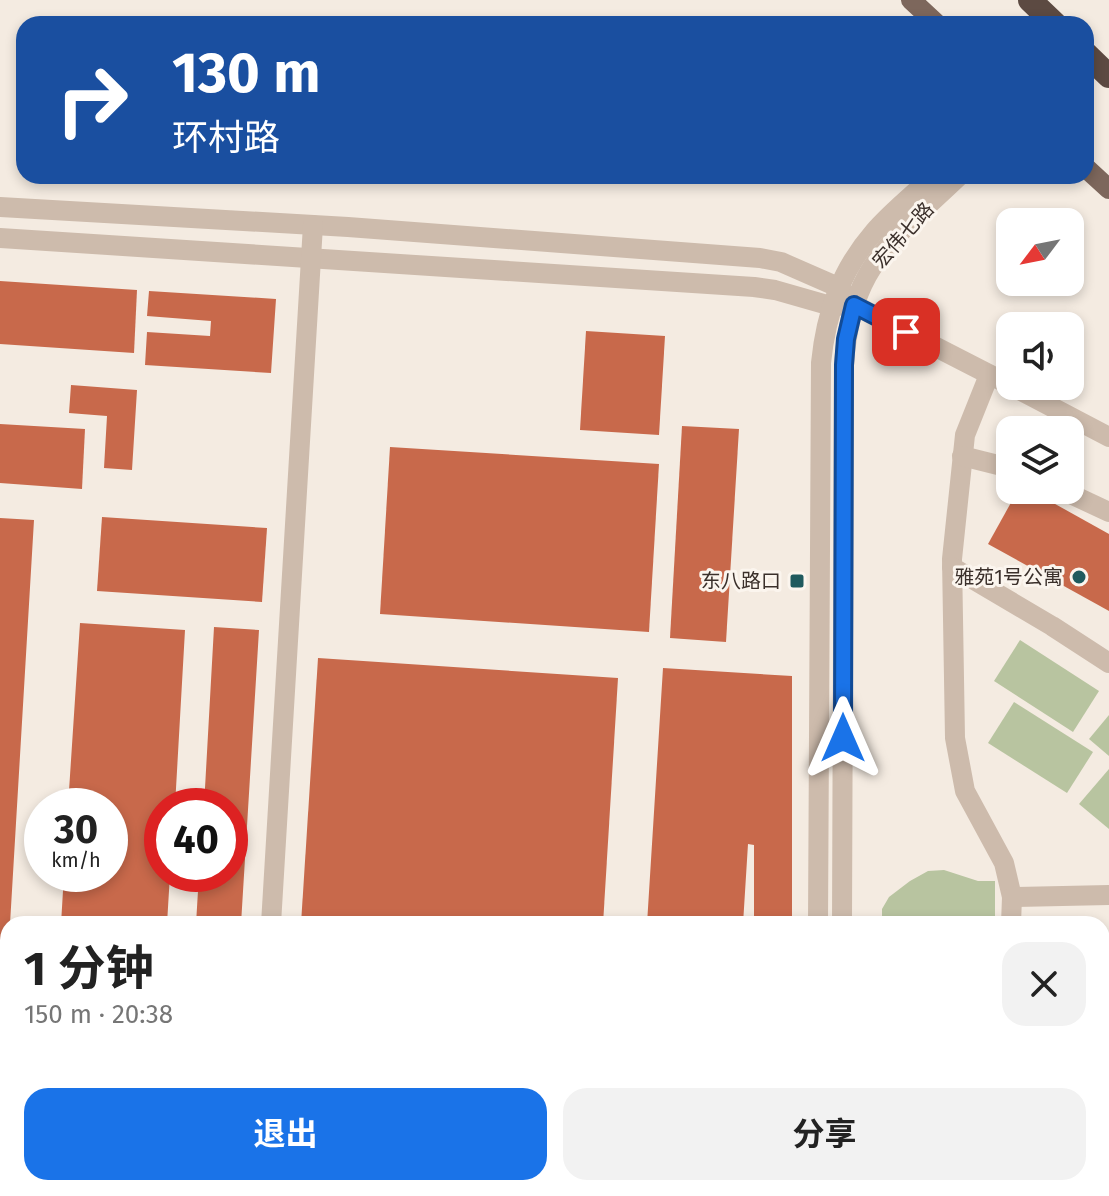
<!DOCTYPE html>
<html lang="zh">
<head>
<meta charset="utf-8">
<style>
	body { margin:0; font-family:"Fira Sans","Noto Sans SC",sans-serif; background:#f2f2f2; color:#222; height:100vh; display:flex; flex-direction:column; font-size:30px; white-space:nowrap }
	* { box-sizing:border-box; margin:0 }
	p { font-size:26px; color:#767676 }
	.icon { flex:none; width:44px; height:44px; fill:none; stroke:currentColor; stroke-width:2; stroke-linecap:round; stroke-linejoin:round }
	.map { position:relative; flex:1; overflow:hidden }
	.details { position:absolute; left:0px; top:916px; width:1110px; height:280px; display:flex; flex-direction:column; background:#fff; border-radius:24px 24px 0 0; box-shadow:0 4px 12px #0003 }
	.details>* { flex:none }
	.guide { position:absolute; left:16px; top:16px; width:1078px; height:168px; border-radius:24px; box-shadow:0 4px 12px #0003; background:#1a4fa0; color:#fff; overflow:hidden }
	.needle { width:52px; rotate:238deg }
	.controls { position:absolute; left:996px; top:208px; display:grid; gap:16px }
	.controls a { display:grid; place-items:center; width:88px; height:88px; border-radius:16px; background:#fff; box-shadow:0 4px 12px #0003; font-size:40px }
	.speed { position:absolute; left:24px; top:788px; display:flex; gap:16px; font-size:40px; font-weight:700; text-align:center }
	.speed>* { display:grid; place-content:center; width:104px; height:104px; border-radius:50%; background:#fff; box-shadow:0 4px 12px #0003; line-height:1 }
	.speed small { font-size:20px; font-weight:400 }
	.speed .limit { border:12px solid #d22; background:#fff; color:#111 }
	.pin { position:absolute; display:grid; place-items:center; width:68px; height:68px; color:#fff; margin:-34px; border-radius:16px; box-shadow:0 4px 12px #0006 }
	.me { position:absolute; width:88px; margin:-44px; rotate:0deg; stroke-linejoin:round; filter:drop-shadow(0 0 6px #0008) }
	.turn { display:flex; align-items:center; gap:28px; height:168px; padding:0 24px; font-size:36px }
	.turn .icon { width:104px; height:104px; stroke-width:2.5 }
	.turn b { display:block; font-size:56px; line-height:68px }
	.round { display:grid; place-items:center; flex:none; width:84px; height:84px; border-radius:24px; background:#f2f2f2 }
	.headline { display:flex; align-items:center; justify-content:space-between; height:136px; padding:0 24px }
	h1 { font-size:48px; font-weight:700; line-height:60px }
	.primary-button { display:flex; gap:16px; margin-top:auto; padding:16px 24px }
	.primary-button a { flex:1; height:92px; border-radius:24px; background:#1a73e8; color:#fff; font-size:32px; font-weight:700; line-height:92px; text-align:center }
	.primary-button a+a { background:#f2f2f2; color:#222 }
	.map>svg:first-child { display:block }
	.green { fill:#b8c4a0 }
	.building { fill:#c8694b }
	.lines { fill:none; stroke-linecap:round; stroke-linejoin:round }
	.minor { stroke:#cdbbac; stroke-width:20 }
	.major { stroke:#7d675c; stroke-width:20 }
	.highway { stroke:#5c4a42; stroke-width:24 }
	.route-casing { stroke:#114b97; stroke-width:20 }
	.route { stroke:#1a73e8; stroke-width:14 }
	.poi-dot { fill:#1f5a5e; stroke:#fbf5ee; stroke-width:3 }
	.labels { text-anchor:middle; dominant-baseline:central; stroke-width:6; stroke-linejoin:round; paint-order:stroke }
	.street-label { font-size:20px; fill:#3b302b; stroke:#fbf5ee }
	.poi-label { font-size:20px; fill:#3b302b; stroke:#fbf5ee; text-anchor:end }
</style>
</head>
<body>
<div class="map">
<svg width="1109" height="1196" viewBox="0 0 1109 1196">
	<rect width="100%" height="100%" fill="#f4ebe1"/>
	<g class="green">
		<path d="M1020,640L1099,691L1073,732L994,681Z"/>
		<path d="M1014,702L1093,752L1067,793L988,743Z"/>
		<path d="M1109,715V756L1089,739Z"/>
		<path d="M1109,769V829L1079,804Z"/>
		<path d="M944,870L978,881H995V924H882V909L889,897L910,881L928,871Z"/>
		<rect x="1102" y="939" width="7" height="48"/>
		<path d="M1102,1167H1109V1192H1054V1188H1102Z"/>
	</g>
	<g class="building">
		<path d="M0,281L137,290L134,353L0,344Z"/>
		<path d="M149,291L276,299L271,373L145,365L147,332L210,336L211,321L147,316Z"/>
		<path d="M586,331L665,336L659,435L580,430Z"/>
		<path d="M71,385L137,390L132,470L104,468L107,416L69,413Z"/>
		<path d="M0,424L85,429L82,489L0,483Z"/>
		<path d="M682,426L739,429L726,642L670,638Z"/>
		<path d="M390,447L659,464L649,632L380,614Z"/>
		<path d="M1018,490H1030L1109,534V611L988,544Z"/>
		<path d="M102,517L267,528L262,602L97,591Z"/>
		<path d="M0,518L34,520L10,924H8L6,985H0Z"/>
		<path d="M80,623L185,630L175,806H162V874H170L167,924H61L64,874H110V806H68Z"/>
		<path d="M214,627L259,630L241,924H196L199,874H230V806H204Z"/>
		<path d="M318,658L618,678L603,924H301Z"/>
		<path d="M663,668L792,676V924H754V845L748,844L743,924H647Z"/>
		<path d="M0,1066L8,1067V1129L6,1155L0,1154Z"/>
		<path d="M160,1188H217L216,1196H160Z"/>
		<path d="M286,1188H587L586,1196H285Z"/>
		<rect x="631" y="1188" width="96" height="8"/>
		<path d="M740,1188H777V1196H739Z"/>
	</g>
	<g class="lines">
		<g class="minor">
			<path d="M0,207L348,227L760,258L781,262L838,287L854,305L1010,385"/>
			<path d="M0,238L754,287L775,290L831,306L854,305"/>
			<path d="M989,375L965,435L952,559L955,738L965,791L1004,863L1012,897L1011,924"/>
			<path d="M1012,386L1109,437"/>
			<path d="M962,456L1010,468"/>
			<path d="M1062,490L1109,512"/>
			<path d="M952,567L1052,626L1109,663"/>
			<path d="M1012,897L1109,895"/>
			<path d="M271,924L313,225"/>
			<path d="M818,924L821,363C826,313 841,270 874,232C891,212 914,194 933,176"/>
			<path d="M842,924L844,365C846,334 852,303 867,276C888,238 928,206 959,176"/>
			<path d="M0,1019H8"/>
			<path d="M255,1196V1188"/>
			<path d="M817,1196V1188"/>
			<path d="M841,1196V1188"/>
			<path d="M1009,1196V1188"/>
		</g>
		<g class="major">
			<path d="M911,0L937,24"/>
			<path d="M1086,168L1109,189"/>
		</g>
		<g class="highway">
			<path d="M1030,0L1055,24"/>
			<path d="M1086,54L1109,76"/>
		</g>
	</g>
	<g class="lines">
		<defs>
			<path id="route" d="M843,738L844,365L846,339L854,305L906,332"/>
		</defs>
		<use href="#route" class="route-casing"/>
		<use href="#route" class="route"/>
	</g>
	<g class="poi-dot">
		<circle cx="1079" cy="577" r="8"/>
		<rect x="789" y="573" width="16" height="16" rx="4"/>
	</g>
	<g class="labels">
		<g class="street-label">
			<text transform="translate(903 235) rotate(-48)">宏伟七路</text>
		</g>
		<g class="poi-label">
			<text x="1063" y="577">雅苑1号公寓</text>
			<text x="781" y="581">东八路口</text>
		</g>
	</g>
</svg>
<div class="controls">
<a><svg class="needle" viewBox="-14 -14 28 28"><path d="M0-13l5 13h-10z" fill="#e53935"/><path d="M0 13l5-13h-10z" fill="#767676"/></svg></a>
<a><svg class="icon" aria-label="sound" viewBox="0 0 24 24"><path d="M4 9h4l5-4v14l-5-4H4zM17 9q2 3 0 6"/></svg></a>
<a><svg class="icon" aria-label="layers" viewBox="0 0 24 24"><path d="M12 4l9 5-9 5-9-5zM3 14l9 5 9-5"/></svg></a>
</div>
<div class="speed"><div>30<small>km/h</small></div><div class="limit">40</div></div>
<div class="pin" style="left:906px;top:332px;background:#d93025"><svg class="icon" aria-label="arrive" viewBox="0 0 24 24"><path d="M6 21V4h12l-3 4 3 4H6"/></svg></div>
<svg class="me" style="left:843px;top:738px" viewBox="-20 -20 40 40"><path d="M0-17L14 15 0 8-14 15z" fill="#1a73e8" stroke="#fff" stroke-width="4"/></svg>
<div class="guide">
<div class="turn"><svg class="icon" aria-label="right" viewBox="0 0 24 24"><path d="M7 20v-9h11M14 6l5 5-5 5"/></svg><div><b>130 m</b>环村路</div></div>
</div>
<section class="details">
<div class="headline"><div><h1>1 分钟</h1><p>150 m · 20:38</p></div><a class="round"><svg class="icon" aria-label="close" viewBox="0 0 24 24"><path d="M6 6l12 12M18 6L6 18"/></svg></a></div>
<div class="primary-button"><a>退出</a><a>分享</a></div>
</section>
</div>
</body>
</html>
